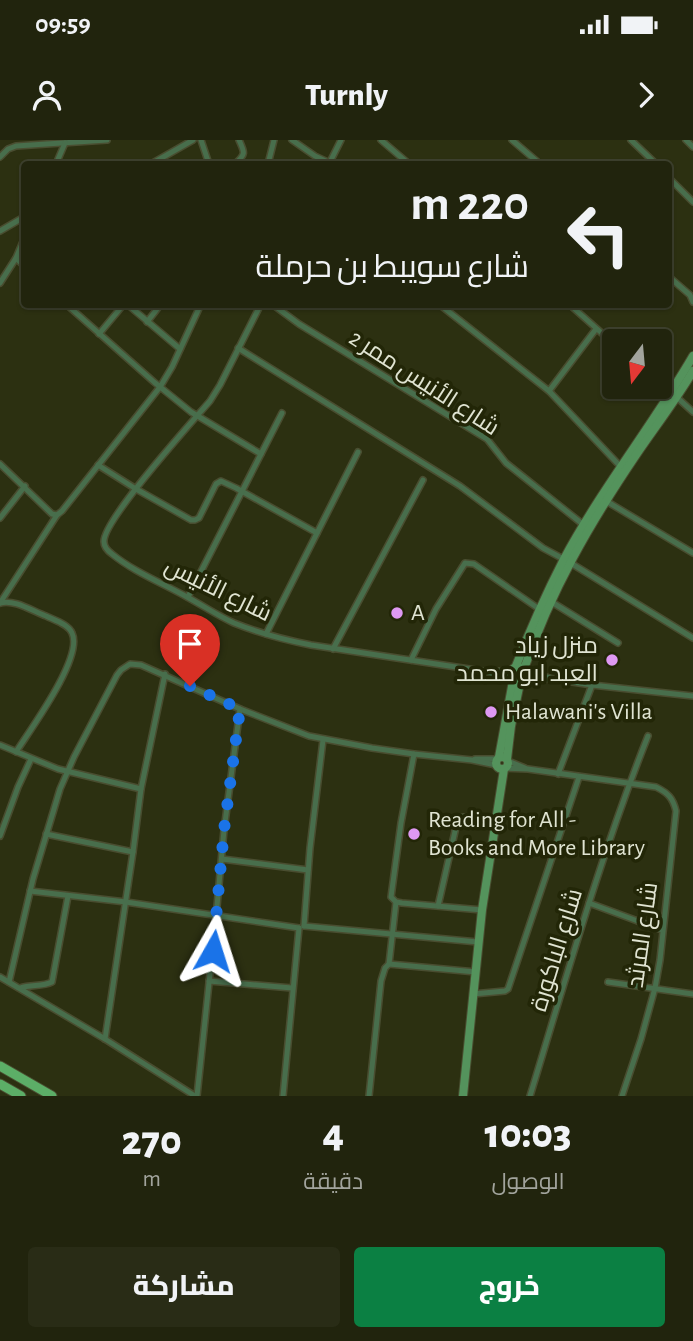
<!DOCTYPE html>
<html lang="ar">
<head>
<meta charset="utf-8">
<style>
	body { margin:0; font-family:"Alegreya Sans",Cairo,sans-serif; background:#292c16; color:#f1f3f6; direction:rtl; height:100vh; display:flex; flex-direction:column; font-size:26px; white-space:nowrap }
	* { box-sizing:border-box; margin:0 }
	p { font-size:23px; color:#a2a49d }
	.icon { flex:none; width:38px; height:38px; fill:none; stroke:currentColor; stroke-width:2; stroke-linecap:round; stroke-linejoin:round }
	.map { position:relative; height:956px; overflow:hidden; direction:ltr }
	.drawer { display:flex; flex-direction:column; background:#21240d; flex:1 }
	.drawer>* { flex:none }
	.top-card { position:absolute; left:21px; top:21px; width:651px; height:147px; border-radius:7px; box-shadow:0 2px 5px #0004,0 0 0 2px #3e412e; direction:rtl; background:#21240d; color:#f1f3f6; overflow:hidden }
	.needle { width:46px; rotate:196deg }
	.controls { position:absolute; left:602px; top:189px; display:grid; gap:14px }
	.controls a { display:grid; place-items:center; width:70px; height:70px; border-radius:7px; background:#21240d; box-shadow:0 2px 5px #0004,0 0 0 2px #3e412e; font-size:35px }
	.pin { position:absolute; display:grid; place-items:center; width:60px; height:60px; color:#fff; margin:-72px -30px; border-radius:50% 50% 50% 0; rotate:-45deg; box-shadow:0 0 7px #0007 }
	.pin .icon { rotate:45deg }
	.me { position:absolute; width:77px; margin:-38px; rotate:6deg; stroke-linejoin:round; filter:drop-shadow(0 0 5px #0008) }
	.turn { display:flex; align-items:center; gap:24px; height:147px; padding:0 28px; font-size:32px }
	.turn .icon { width:91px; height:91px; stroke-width:2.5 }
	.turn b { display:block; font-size:49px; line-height:60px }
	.eta { display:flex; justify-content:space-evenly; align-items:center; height:119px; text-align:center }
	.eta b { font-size:42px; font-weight:800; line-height:49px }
	.button { display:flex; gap:14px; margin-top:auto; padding:14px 28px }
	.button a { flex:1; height:80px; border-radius:7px; background:#0b8043; color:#fff; font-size:28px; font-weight:800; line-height:80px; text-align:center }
	.button a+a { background:#292c16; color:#f1f3f6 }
	.status { display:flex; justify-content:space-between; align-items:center; height:49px; padding:0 35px; background:#21240d; direction:ltr }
	.status svg { height:19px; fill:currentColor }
	header { display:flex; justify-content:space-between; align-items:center; height:91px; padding:0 28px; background:#21240d; font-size:32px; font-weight:800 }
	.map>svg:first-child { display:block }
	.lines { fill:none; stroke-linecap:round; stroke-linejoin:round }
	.street-casing { stroke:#494d30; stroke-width:8 }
	.secondary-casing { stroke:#494d30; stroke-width:10 }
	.primary-casing { stroke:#494d30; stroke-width:11 }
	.street { stroke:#486e4c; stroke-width:5 }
	.secondary { stroke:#54935c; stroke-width:8 }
	.primary { stroke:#5cae67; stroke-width:9 }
	.route { stroke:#1a73e8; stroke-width:12; stroke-dasharray:0 21.6 }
	.poi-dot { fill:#de98f2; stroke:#222607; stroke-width:2.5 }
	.labels { text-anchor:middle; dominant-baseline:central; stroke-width:7; stroke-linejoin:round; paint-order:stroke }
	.street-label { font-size:24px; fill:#e0e4d2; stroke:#222607 }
	.poi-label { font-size:24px; fill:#e0e4d2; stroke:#222607; text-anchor:start }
</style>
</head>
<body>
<div class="status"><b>09:59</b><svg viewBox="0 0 49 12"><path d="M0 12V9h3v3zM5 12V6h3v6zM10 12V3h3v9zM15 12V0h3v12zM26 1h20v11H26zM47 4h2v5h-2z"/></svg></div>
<header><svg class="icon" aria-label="forward" viewBox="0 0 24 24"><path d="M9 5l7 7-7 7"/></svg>Turnly<svg class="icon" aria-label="person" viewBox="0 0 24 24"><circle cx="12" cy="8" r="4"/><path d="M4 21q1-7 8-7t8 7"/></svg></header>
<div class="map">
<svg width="693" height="956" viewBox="0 0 693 956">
	<rect width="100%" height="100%" fill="#2c3011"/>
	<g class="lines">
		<defs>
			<g id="street">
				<path d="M201,0L209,24"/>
				<path d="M292,0L315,16L330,23"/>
				<path d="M381,0L409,24"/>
				<path d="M512,0L540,24"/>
				<path d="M631,0L656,24"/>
				<path d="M686,0L693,7"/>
				<path d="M0,17L8,9L16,6L107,0"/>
				<path d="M56,24L65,3"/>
				<path d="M151,24L193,0"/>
				<path d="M235,24C246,14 245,13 239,0"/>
				<path d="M268,24L274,0"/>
				<path d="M329,24L341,0"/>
				<path d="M668,37L693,62"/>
				<path d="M0,91L24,77"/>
				<path d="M16,118L24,126"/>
				<path d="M668,136L690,155L693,162"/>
				<path d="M0,143L16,118L24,99"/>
				<path d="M66,164L154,242L191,272L261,314"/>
				<path d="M127,164L180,209"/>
				<path d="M261,164L220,245L210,261C192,282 102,381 104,402C104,407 108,411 112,414C134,432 162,443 187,457C202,465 218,476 234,483C259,493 285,500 311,505L489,532L497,536L510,538"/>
				<path d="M272,164L299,184L487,299L506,323L585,386"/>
				<path d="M439,164L549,251L621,327"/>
				<path d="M569,164L614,204"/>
				<path d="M147,182L161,164"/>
				<path d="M99,194L124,164"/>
				<path d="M238,208L460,346L543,408L569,422L693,498"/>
				<path d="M660,242L693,272"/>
				<path d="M549,251L596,189"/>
				<path d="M0,324L52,374L57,375"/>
				<path d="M98,325L136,349L191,380H195L199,378L216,344L221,341L236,348L317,393"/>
				<path d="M606,361L693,413"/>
				<path d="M0,378L25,346"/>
				<path d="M188,457L282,273"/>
				<path d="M550,461L618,503"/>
				<path d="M0,463L57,375L62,371L160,247L172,227L201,164"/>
				<path d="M0,463C15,459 32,471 46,476C54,480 68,484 72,493C84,517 30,590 16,612"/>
				<path d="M266,494L358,312"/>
				<path d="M333,509L423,340"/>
				<path d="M411,520L436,469L465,423L474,424L542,471"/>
				<path d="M526,531L553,539L592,545L693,556"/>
				<path d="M489,532L511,530"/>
				<path d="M525,540L550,539"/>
				<path d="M0,605L58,629L141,649"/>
				<path d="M414,614L401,683L391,757L396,762L402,763L482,770"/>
				<path d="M475,619H497"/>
				<path d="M508,621L525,628"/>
				<path d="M505,628L528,629L656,647C668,653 673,658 676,671L660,820L655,848L641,899L622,956"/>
				<path d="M558,634L592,545"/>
				<path d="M46,694L133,712"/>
				<path d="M0,696L18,647L31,619"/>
				<path d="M222,719L308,730"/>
				<path d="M30,751L126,762L299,788"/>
				<path d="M589,763L662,790"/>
				<path d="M438,766L456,687L460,678L463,677L495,682"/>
				<path d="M304,786L310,708L323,600"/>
				<path d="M304,786L478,802"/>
				<path d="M389,824L476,832"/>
				<path d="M0,837L105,899L195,956"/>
				<path d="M209,841L292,848"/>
				<path d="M9,842L33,739L60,649L74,617L117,535L121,530L130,524L141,525L240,569L309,596L372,608L414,614L472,620L496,625"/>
				<path d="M608,842L693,854"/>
				<path d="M20,848C31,844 42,847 52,842L68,756"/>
				<path d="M473,854L505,851L508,849L579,637"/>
				<path d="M105,899L133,712L141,649L165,534"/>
				<path d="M197,956L216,777L224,690L240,569"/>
				<path d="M283,956L299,788"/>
				<path d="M369,956L381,841L385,828L389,824L396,762"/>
				<path d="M530,956C567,835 601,714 648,596"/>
			</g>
			<g id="secondary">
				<path d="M516,526C530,490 546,454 564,419C602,348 653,285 693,216"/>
				<circle cx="518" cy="535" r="8"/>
				<path d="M524,529C551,450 590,383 636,315C655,287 676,260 693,231"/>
				<circle cx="502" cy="623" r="6"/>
				<path d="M499,617L513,541"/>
				<path d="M507,619L511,586L520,543"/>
				<path d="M463,956L482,770L504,629"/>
			</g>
			<g id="primary">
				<path d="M0,926L52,956"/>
				<path d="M0,944L21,956"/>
			</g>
		</defs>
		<use href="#street" class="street-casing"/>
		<use href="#secondary" class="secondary-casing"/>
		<use href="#primary" class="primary-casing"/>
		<use href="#street" class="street"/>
		<use href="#secondary" class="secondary"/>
		<use href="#primary" class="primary"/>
	</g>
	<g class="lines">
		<path class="route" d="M190,546L240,569L224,690L213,811"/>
	</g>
	<g class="poi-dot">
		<circle cx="397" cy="473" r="7"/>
		<circle cx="612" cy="520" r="7"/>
		<circle cx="491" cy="572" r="7"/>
		<circle cx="414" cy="694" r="7"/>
	</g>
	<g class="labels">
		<g class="street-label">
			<text transform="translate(424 243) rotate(33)">شارع الأنيس ممر 2</text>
			<text transform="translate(218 450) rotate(26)">شارع الأنيس</text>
			<text transform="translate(643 795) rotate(-82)">شارع المرثد</text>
			<text transform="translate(557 810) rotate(-73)">شارع الباكورة</text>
		</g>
		<g class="poi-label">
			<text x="411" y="473">A</text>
			<text x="598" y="506" text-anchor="end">منزل زياد<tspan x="598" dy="28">العبد ابو محمد</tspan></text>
			<text x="505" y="572">Halawani's Villa</text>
			<text x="428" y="680">Reading for All -<tspan x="428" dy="28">Books and More Library</tspan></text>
		</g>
	</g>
</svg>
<div class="controls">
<a><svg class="needle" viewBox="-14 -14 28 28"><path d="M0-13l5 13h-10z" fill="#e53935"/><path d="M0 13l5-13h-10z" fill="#a2a49d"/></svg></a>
</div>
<div class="pin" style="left:190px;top:546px;background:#d93025"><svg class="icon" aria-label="arrive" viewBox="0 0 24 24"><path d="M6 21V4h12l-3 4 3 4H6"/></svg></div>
<svg class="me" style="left:213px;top:811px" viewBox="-20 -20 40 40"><path d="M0-17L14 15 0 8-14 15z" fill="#1a73e8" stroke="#fff" stroke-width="4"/></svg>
<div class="top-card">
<div class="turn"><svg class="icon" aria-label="left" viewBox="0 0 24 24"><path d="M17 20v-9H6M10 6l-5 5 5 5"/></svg><div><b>220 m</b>شارع سويبط بن حرملة</div></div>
</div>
</div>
<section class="drawer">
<div class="eta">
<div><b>10:03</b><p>الوصول</p></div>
<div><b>4</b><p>دقيقة</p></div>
<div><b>270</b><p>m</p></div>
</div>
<div class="button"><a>خروج</a><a>مشاركة</a></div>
</section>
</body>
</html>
